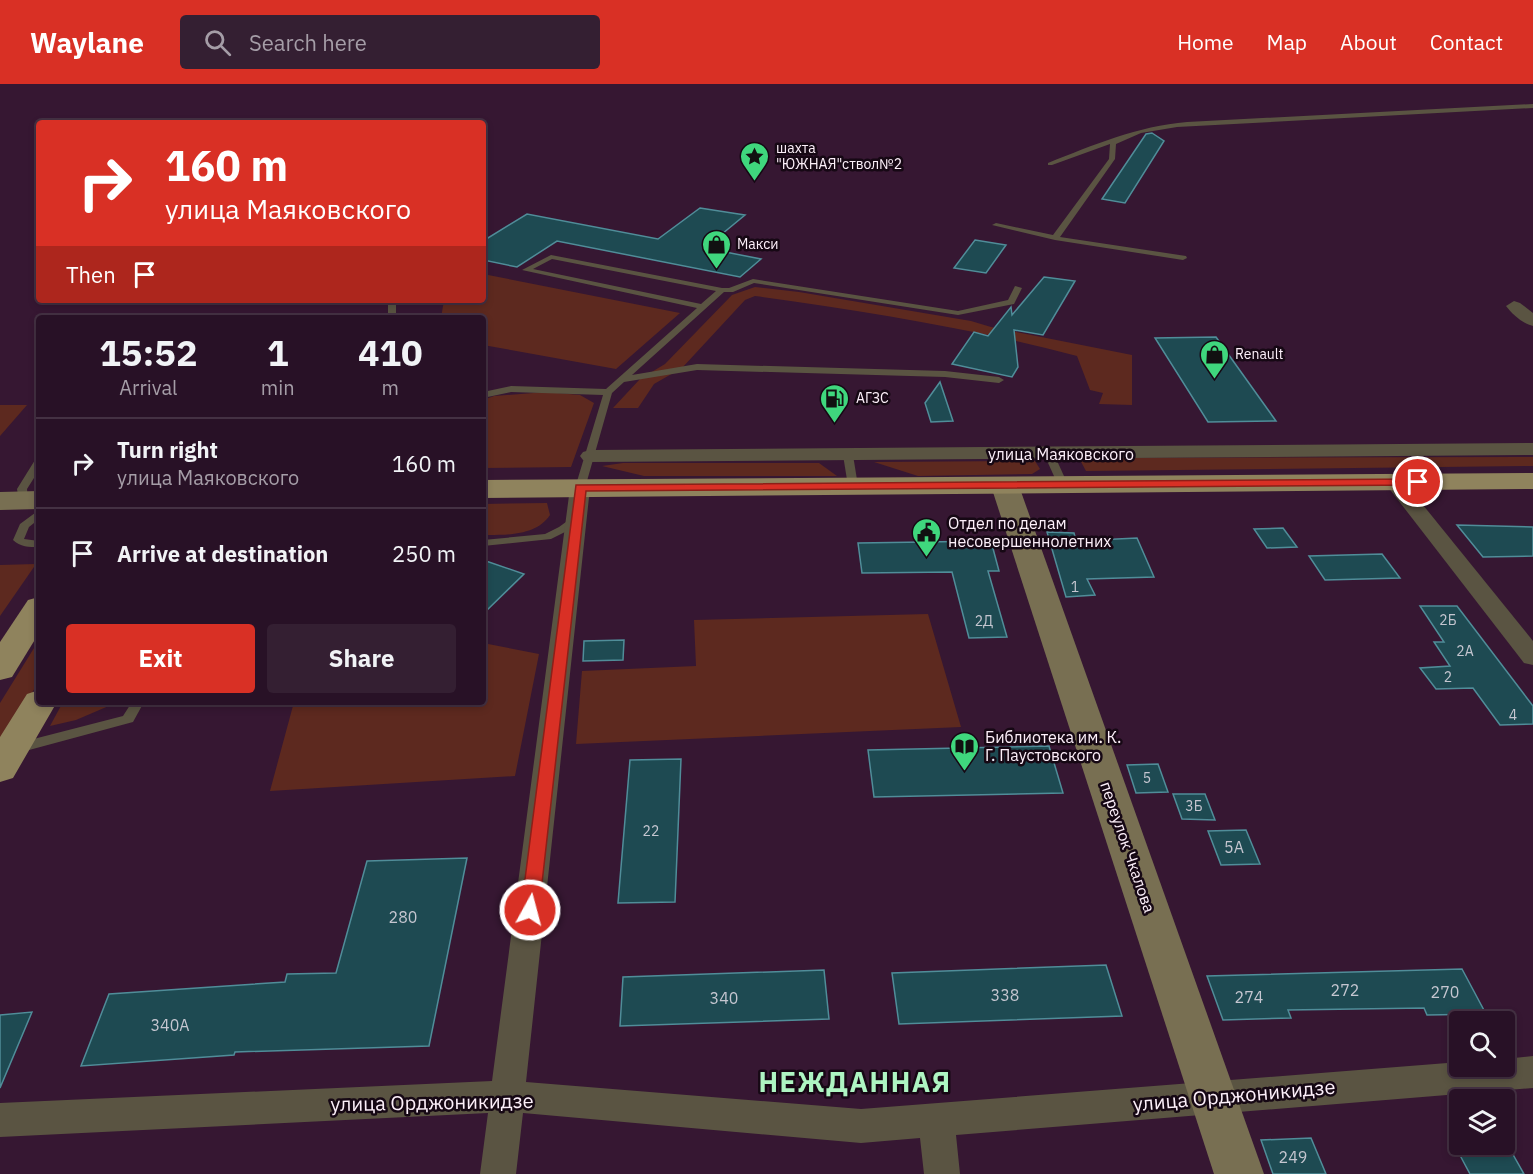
<!DOCTYPE html>
<html lang="en">
<head>
<meta charset="utf-8">
<style>
	body { margin:0; font-family:"IBM Plex Sans",sans-serif; background:#341f32; color:#f1f3f6; height:100vh; display:flex; flex-direction:column; font-size:22px; white-space:nowrap }
	* { box-sizing:border-box; margin:0 }
	p { font-size:20px; color:#a59da7 }
	.icon { flex:none; width:33px; height:33px; fill:none; stroke:currentColor; stroke-width:2; stroke-linecap:round; stroke-linejoin:round }
	.map { position:relative; flex:1; overflow:hidden }
	.details { position:absolute; left:36px; top:231px; width:450px; height:390px; display:flex; flex-direction:column; background:#281126; border-radius:6px; box-shadow:0 3px 9px #0003,0 0 0 2px #443143 }
	.details>* { flex:none }
	.banner { position:absolute; left:36px; top:36px; width:450px; height:183px; border-radius:6px; box-shadow:0 3px 9px #0003,0 0 0 2px #443143; background:#d93025; color:#fff; overflow:hidden }
	.tools { position:absolute; left:1449px; top:927px; display:grid; gap:12px }
	.tools a { display:grid; place-items:center; width:66px; height:66px; border-radius:6px; background:#281126; box-shadow:0 3px 9px #0003,0 0 0 2px #443143; font-size:30px }
	.pin { position:absolute; display:grid; place-items:center; width:51px; height:51px; color:#fff; margin:-26px; border:3px solid #fff; border-radius:50%; box-shadow:0 2px 6px #0007 }
	.me { position:absolute; width:66px; margin:-33px; rotate:7deg; stroke-linejoin:round; filter:drop-shadow(0 0 4px #0008) }
	.turn { display:flex; align-items:center; gap:21px; height:126px; padding:0 30px; font-size:27px }
	.turn .icon { width:78px; height:78px; stroke-width:2.5 }
	.turn b { display:block; font-size:42px; line-height:51px }
	.then { display:flex; align-items:center; height:57px; padding:0 30px; background:#0003; gap:12px; font-size:22px }
	.eta { display:flex; justify-content:space-evenly; align-items:center; height:102px; text-align:center }
	.eta b { font-size:36px; font-weight:700; line-height:42px }
	.cta { display:flex; gap:12px; margin-top:auto; padding:12px 30px }
	.cta a { flex:1; height:69px; border-radius:6px; background:#d93025; color:#fff; font-size:24px; font-weight:700; line-height:69px; text-align:center }
	.cta a+a { background:#341f32; color:#f1f3f6 }
	ul { padding:0; list-style:none }
	li { display:flex; align-items:center; gap:18px; height:90px; padding:0 30px; border-top:2px solid #443143 }
	li div { flex:1 }
	li b { display:block; font-size:22px }
	li em { font-style:normal }
	header { display:flex; align-items:center; gap:36px; box-sizing:border-box; height:84px; padding:0 30px; background:#d93025; color:#fff }
	header strong { font-size:28px }
	nav { display:flex; gap:33px; margin-inline-start:auto; font-size:21px }
	.search { width:420px; height:54px; background:#341f32; display:flex; align-items:center; gap:15px; box-sizing:border-box; padding:0 21px; border-radius:6px; color:#a59da7; font-size:22px }
	.map>svg:first-child { display:block }
	.green { fill:#5d291f }
	.building { fill:#1e4a52; stroke:#508d99; stroke-width:1.5 }
	.lines { fill:none; stroke-linecap:round; stroke-linejoin:round }
	.lane { fill:#5a5442; fill-rule:evenodd }
	.street { fill:#5a5442; fill-rule:evenodd }
	.secondary { fill:#786f52; fill-rule:evenodd }
	.primary { fill:#8f835d; fill-rule:evenodd }
	.route { fill:#d93025; stroke:#8d1f18; stroke-width:1.5 }
	.labels { text-anchor:middle; dominant-baseline:central; stroke-width:5; stroke-linejoin:round; paint-order:stroke }
	.far-poi-label { font-size:14px; fill:#fdf0fa; stroke:#160814; text-anchor:start }
	.number-label { font-size:14px; fill:#c5c6d0 }
	.street-label { font-size:16px; fill:#fdf0fa; stroke:#160814 }
	.poi-label { font-size:16px; fill:#fdf0fa; stroke:#160814; text-anchor:start }
	.near-number-label { font-size:16px; fill:#c5c6d0 }
	.near-street-label { font-size:20px; fill:#fdf0fa; stroke:#160814 }
	.near-district-label { font-size:27px; font-weight:bold; letter-spacing:1.5px; fill:#aef5c2; stroke:#160814 }
</style>
</head>
<body>
<header>
<strong>Waylane</strong>
<div class="search"><svg class="icon" aria-label="search" viewBox="0 0 24 24"><circle cx="10" cy="10" r="6"/><path d="M15 15l6 6"/></svg>Search here</div>
<nav><a>Home</a><a>Map</a><a>About</a><a>Contact</a></nav>
</header>
<div class="map">
<svg width="1533" height="1090" viewBox="0 0 1533 1090">
	<rect width="100%" height="100%" fill="#361732"/>
	<g class="green">
		<path d="M483,190L680,229L616,285L483,261V234H441L444,216H483Z"/>
		<path d="M755,203L799,208L971,237L991,243L1132,271V321L1099,320L1103,309L1090,306L1077,272C971,244 863,227 755,212L745,216L682,284L654,300L638,324H613L640,295L665,280L732,211Z"/>
		<path d="M546,308L580,311L594,319L571,383L483,384V316L494,312Z"/>
		<path d="M0,321H27L0,352Z"/>
		<path d="M1533,373V382L1086,387L1079,374Z"/>
		<path d="M1035,377L1040,385L1032,390L918,392L874,378Z"/>
		<path d="M623,379H819L837,392H644L602,382Z"/>
		<path d="M547,419L550,431C536,452 506,451 483,451V420Z"/>
		<path d="M36,480L0,532V481Z"/>
		<path d="M928,530L961,643L576,660L582,587L696,582L694,536Z"/>
		<path d="M39,556V597L0,663V619Z"/>
		<path d="M483,559L539,570L515,692L270,707L294,618H483Z"/>
		<path d="M63,618H118L76,636L50,642Z"/>
	</g>
	<g class="building">
		<path d="M1152,49L1164,57L1125,119L1102,115L1146,50Z"/>
		<path d="M700,124L745,131L705,164L761,175L740,193L557,157L517,183L483,176V157L527,130L658,155Z"/>
		<path d="M975,156L1006,161L986,189L954,184Z"/>
		<path d="M1044,193L1075,197L1043,251L1014,246L1018,283L1012,293L952,280L974,248L988,252L1011,223L1012,231Z"/>
		<path d="M1216,253L1276,337L1208,338L1155,254Z"/>
		<path d="M940,298L953,337L931,338L925,319Z"/>
		<path d="M1457,441L1533,443V472L1483,473Z"/>
		<path d="M1283,444L1297,463L1267,464L1254,445Z"/>
		<path d="M1047,448L1074,449L1076,457L1137,454L1154,493L1087,495L1095,511L1066,513Z"/>
		<path d="M991,457L999,487H988L1007,553L969,554L952,488L862,489L858,459Z"/>
		<path d="M1382,470L1400,494L1325,496L1309,472Z"/>
		<path d="M483,476L524,490L483,530Z"/>
		<path d="M1420,522H1457L1533,622V640L1500,641L1473,604L1436,605L1420,584L1450,582L1434,558H1444Z"/>
		<path d="M624,556L623,576L583,577L584,557Z"/>
		<path d="M1049,662L1063,709L874,713L868,666Z"/>
		<path d="M681,675L675,818L618,819L630,676Z"/>
		<path d="M1158,680L1168,708L1136,709L1127,681Z"/>
		<path d="M1173,710H1205L1215,736L1182,735Z"/>
		<path d="M1246,746L1260,780L1221,781L1208,747Z"/>
		<path d="M467,774L429,962L235,968L234,971L81,982L109,910L285,898L287,890L336,889L367,777Z"/>
		<path d="M1106,881L1122,932L899,940L892,889Z"/>
		<path d="M1462,885L1486,930L1427,931L1424,924L1288,926L1291,934L1223,936L1207,892Z"/>
		<path d="M824,886L829,935L620,942L623,893Z"/>
		<path d="M32,928L0,1004V931Z"/>
		<path d="M1311,1054L1326,1090H1273L1261,1056Z"/>
		<path d="M1454,1060H1507L1524,1090H1470Z"/>
	</g>
	<g class="lines">
		<g class="lane">
			<path d="M1533,20V24L1177,43L1141,49L1116,60L1115,75L1060,153L1186,172L1187,174L1183,176L1055,156L992,141L996,139L1053,151L1109,75L1110,60L1052,81H1048V79C1093,61 1138,42 1187,38Z"/>
			<path d="M551,171L722,204H729L753,195L958,227L1008,216L1015,202L1022,204L1014,220L958,231L754,199L733,208H724L632,291L697,280L945,287L999,293L1004,296L999,299L945,293L697,286L624,298L612,309L585,404L580,407L575,404L603,311L511,308L483,314V308L511,302L606,305L697,224L522,186ZM552,175L716,207L701,220L533,185Z"/>
			<rect x="388" y="216" width="8" height="18"/>
			<path d="M1049,367L1054,370L1068,401L1067,403L1063,404L1058,401L1044,370Z"/>
			<path d="M848,368L853,371L858,402L853,405L848,402L843,371Z"/>
			<path d="M39,375V386L27,405L28,416L27,418H19L17,405L35,376Z"/>
			<path d="M39,426V435L29,443L24,455L39,457V463C29,463 20,463 13,456L20,440Z"/>
			<path d="M577,430L582,433L581,435L567,447L551,455L483,462V456L545,450L559,443Z"/>
			<path d="M132,618H144L133,638L18,669L13,667L11,664L13,661L18,659L123,632Z"/>
		</g>
		<g class="street">
			<path d="M1514,217L1520,219L1533,229V242C1523,240 1512,230 1506,222Z"/>
			<path d="M1533,359V371L590,378L583,376L580,372L583,368L590,366Z"/>
			<path d="M1395,393L1402,395L1533,557V581L1524,579L1388,403L1385,399L1388,395Z"/>
			<path d="M580,398L587,400L590,404L526,998L861,1025L1460,978V982H1504V975L1533,972V1004L956,1051L960,1090H924L920,1054L861,1059L523,1029L516,1090H480L488,1029L0,1053V1019L492,997L570,404L573,400Z"/>
		</g>
		<g class="secondary">
			<path d="M1005,393L1015,396L1019,402L1264,1090H1214L991,402L995,396Z"/>
			<path d="M39,407V425L0,426V408Z"/>
		</g>
		<g class="primary">
			<path d="M1533,389V405L483,414V396Z"/>
			<path d="M39,513V549L12,593L0,596V558L28,516Z"/>
			<path d="M39,606V618H57L13,694L0,698V653L27,610Z"/>
		</g>
	</g>
	<path class="route" d="M1418,395L1422,396V401L586,407L539,826L536,831L530,833L524,831L521,826L576,401Z"/>
	<defs>
		<symbol id="sight-pin" viewBox="-11 -11 22 30"><path d="M0 17L-7.5 6A9.5 9.5 0 1 1 7.5 6Z" fill="#3fd77d" stroke="#160814"/><path d="M0-6L1.8-2.2L6-1.7L2.9 1.2L3.7 5.4L0 3.3L-3.7 5.4L-2.9 1.2L-6-1.7L-1.8-2.2Z" fill="#111"/></symbol>
		<symbol id="shop-pin" viewBox="-11 -11 22 30"><path d="M0 17L-7.5 6A9.5 9.5 0 1 1 7.5 6Z" fill="#3fd77d" stroke="#160814"/><path d="M-5-2.5h2.3a2.7 3.5 0 0 1 5.4 0H5L5.5 6h-11ZM-1.5-2.5h3a1.5 2.3 0 0 0-3 0Z" fill="#111"/></symbol>
		<symbol id="fuel-pin" viewBox="-11 -11 22 30"><path d="M0 17L-7.5 6A9.5 9.5 0 1 1 7.5 6Z" fill="#3fd77d" stroke="#160814"/><path d="M-5.5-6h7V0h2V4h1.3V-2.5L3-4.5l.8-.8L6-3V5H2.5V1h-1V6h-7ZM-4.2-4.7v3.2H.2V-4.7Z" fill="#111"/></symbol>
		<symbol id="civic-pin" viewBox="-11 -11 22 30"><path d="M0 17L-7.5 6A9.5 9.5 0 1 1 7.5 6Z" fill="#3fd77d" stroke="#160814"/><path d="M-.6-6.5H3V-4.5H.6V-3L4-1V1h2V6H-6V1h2V-1L-.6-3ZM-1.2 2.5V6h2.4V2.5Z" fill="#111"/></symbol>
		<symbol id="library-pin" viewBox="-11 -11 22 30"><path d="M0 17L-7.5 6A9.5 9.5 0 1 1 7.5 6Z" fill="#3fd77d" stroke="#160814"/><path d="M-6-4Q-3-5.5-.7-3.5V5Q-3 3-6 4ZM6-4Q3-5.5 .7-3.5V5Q3 3 6 4Z" fill="#111"/></symbol>
	</defs>
	<g fill-rule="evenodd">
		<use href="#sight-pin" x="738" y="56" width="33" height="45"/>
		<use href="#shop-pin" x="700" y="144" width="33" height="45"/>
		<use href="#shop-pin" x="1198" y="254" width="33" height="45"/>
		<use href="#fuel-pin" x="818" y="298" width="33" height="45"/>
		<use href="#civic-pin" x="910" y="432" width="33" height="45"/>
		<use href="#library-pin" x="948" y="646" width="33" height="45"/>
	</g>
	<g class="labels">
		<g class="far-poi-label">
			<text x="776" y="64">шахта<tspan x="776" dy="16">"ЮЖНАЯ"ствол№2</tspan></text>
			<text x="737" y="160">Макси</text>
			<text x="1235" y="270">Renault</text>
			<text x="856" y="314">АГЗС</text>
		</g>
		<g class="number-label">
			<text x="1075" y="503">1</text>
			<text x="1448" y="536">2Б</text>
			<text x="984" y="537">2Д</text>
			<text x="1465" y="567">2А</text>
			<text x="1448" y="593">2</text>
			<text x="1513" y="631">4</text>
			<text x="1147" y="694">5</text>
			<text x="1194" y="722">3Б</text>
			<text x="651" y="747">22</text>
		</g>
		<g class="street-label">
			<text x="1061" y="370">улица Маяковского</text>
			<text transform="translate(1128 763) rotate(71)">переулок Чкалова</text>
		</g>
		<g class="poi-label">
			<text x="948" y="439">Отдел по делам<tspan x="948" dy="18">несовершеннолетних</tspan></text>
			<text x="985" y="653">Библиотека им. К.<tspan x="985" dy="18">Г. Паустовского</tspan></text>
		</g>
		<g class="near-number-label">
			<text x="1234" y="763">5А</text>
			<text x="403" y="833">280</text>
			<text x="1345" y="906">272</text>
			<text x="1445" y="908">270</text>
			<text x="1005" y="911">338</text>
			<text x="1249" y="913">274</text>
			<text x="724" y="914">340</text>
			<text x="170" y="941">340А</text>
			<text x="1293" y="1073">249</text>
		</g>
		<g class="near-street-label">
			<text transform="translate(1234 1011) rotate(-5)">улица Орджоникидзе</text>
			<text transform="translate(432 1018) rotate(-1)">улица Орджоникидзе</text>
		</g>
		<g class="near-district-label">
			<text x="855" y="997">НЕЖДАННАЯ</text>
		</g>
	</g>
</svg>
<div class="tools">
<a><svg class="icon" aria-label="search" viewBox="0 0 24 24"><circle cx="10" cy="10" r="6"/><path d="M15 15l6 6"/></svg></a>
<a><svg class="icon" aria-label="layers" viewBox="0 0 24 24"><path d="M12 4l9 5-9 5-9-5zM3 14l9 5 9-5"/></svg></a>
</div>
<div class="pin" style="left:1418px;top:398px;background:#d93025"><svg class="icon" aria-label="arrive" viewBox="0 0 24 24"><path d="M6 21V4h12l-3 4 3 4H6"/></svg></div>
<svg class="me" style="left:530px;top:826px" viewBox="-20 -20 40 40"><circle r="17" fill="#d93025" stroke="#fff" stroke-width="3"/><path d="M0-11L8 9 0 5-8 9z" fill="#fff"/></svg>
<div class="banner">
<div class="turn"><svg class="icon" aria-label="right" viewBox="0 0 24 24"><path d="M7 20v-9h11M14 6l5 5-5 5"/></svg><div><b>160 m</b>улица Маяковского</div></div>
<div class="then">Then<svg class="icon" aria-label="arrive" viewBox="0 0 24 24"><path d="M6 21V4h12l-3 4 3 4H6"/></svg></div>
</div>
<section class="details">
<div class="eta">
<div><b>15:52</b><p>Arrival</p></div>
<div><b>1</b><p>min</p></div>
<div><b>410</b><p>m</p></div>
</div>
<ul>
<li><svg class="icon" aria-label="right" viewBox="0 0 24 24"><path d="M7 20v-9h11M14 6l5 5-5 5"/></svg><div><b>Turn right</b><p>улица Маяковского</p></div><em>160 m</em></li>
<li><svg class="icon" aria-label="arrive" viewBox="0 0 24 24"><path d="M6 21V4h12l-3 4 3 4H6"/></svg><div><b>Arrive at destination</b></div><em>250 m</em></li>
</ul>
<div class="cta"><a>Exit</a><a>Share</a></div>
</section>
</div>
</body>
</html>
